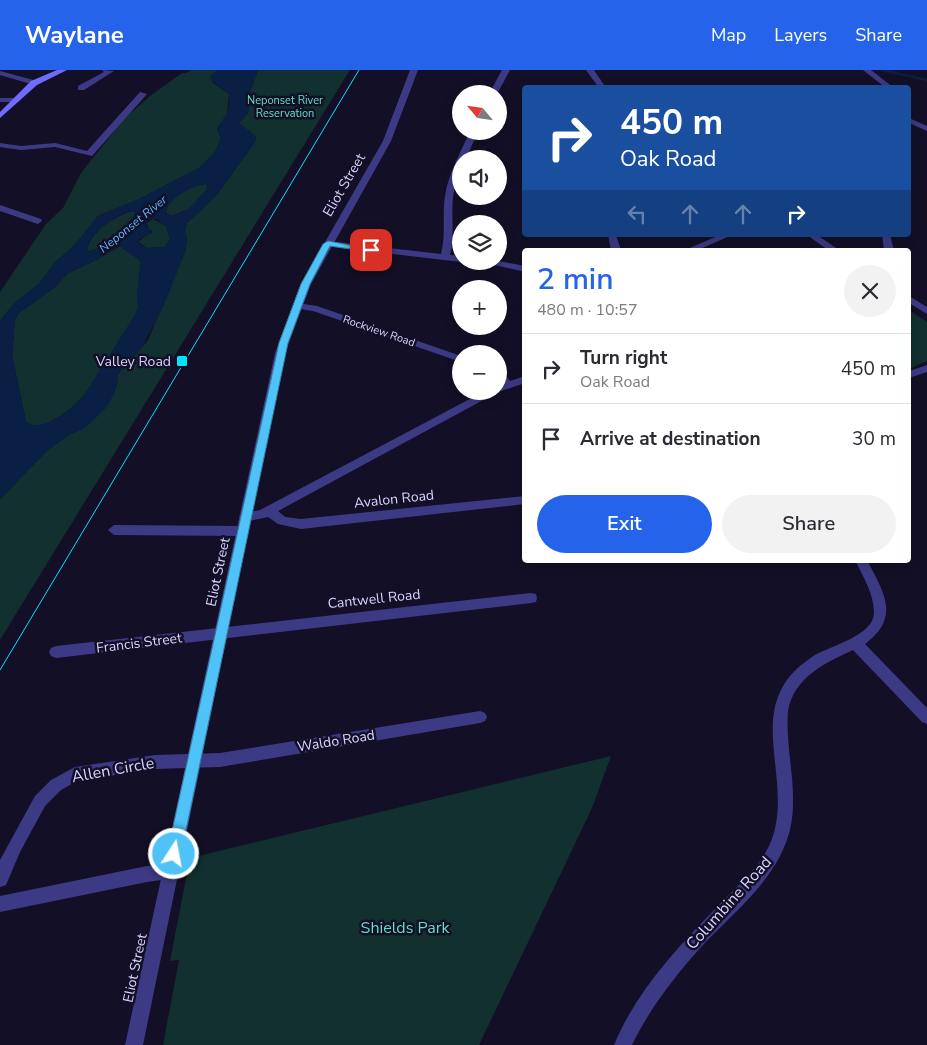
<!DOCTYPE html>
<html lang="en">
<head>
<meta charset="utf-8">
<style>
	body { margin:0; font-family:"Nunito Sans",sans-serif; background:#f2f2f3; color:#2b2b33; height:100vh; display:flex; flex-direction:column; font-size:19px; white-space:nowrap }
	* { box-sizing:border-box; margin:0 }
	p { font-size:16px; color:#7c7c81 }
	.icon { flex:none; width:28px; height:28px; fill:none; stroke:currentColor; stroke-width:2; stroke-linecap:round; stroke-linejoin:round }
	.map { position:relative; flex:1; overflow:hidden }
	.side { position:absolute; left:522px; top:178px; width:389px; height:315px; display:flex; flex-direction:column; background:#fff; border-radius:5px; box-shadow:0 2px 12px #0003 }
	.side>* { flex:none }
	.hud { position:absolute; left:522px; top:15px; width:389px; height:152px; border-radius:5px; box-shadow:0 2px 12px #0003; background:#1a4fa0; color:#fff; overflow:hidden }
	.needle { width:32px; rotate:299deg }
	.controls { position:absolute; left:452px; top:15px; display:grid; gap:10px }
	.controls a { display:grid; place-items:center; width:55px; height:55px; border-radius:50%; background:#fff; box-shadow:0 2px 12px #0003; font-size:25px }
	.pin { position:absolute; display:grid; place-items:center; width:42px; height:42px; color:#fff; margin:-21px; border-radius:10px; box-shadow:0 2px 8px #0006 }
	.me { position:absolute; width:55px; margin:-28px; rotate:11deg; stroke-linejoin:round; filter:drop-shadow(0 0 4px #0008) }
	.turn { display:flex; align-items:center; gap:18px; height:105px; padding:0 15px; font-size:22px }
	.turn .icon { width:65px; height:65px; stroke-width:2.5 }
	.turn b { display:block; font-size:35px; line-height:42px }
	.lanes { display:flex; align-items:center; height:48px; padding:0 15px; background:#0003; justify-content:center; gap:25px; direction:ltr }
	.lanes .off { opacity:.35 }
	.round { display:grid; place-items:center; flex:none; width:52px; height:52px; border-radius:26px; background:#f2f2f3 }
	.summary { display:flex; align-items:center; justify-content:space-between; height:85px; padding:0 15px }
	h1 { font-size:30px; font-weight:600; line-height:38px; color:#2563eb }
	.button { display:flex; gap:10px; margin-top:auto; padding:10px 15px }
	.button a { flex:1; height:58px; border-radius:30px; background:#2563eb; color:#fff; font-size:20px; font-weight:600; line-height:58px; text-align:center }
	.button a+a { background:#f2f2f3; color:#2b2b33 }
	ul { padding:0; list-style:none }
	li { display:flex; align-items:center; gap:15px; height:70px; padding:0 15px; border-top:1px solid #e1e1e2 }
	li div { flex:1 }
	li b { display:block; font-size:19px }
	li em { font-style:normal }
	header { display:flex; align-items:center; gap:30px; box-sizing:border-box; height:70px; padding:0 25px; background:#2563eb; color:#fff }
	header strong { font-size:24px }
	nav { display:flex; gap:28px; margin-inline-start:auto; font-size:18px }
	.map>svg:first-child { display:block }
	.green { fill:#12302f }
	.water { fill:#0a1f44; fill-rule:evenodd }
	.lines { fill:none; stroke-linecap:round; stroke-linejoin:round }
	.stream { stroke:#0a1f44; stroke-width:2.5 }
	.minor { fill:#3d3a85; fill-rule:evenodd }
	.tertiary { fill:#3d3a85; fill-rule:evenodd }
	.secondary { fill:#6f6bff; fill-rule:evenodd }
	.tram { stroke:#00e5ff; stroke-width:1 }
	.route { fill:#4fc3f7; stroke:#337fa1 }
	.poi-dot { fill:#00e5ff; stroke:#130f26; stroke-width:2 }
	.labels { text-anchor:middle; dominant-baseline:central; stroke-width:5; stroke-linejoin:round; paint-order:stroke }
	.far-park-label { font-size:11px; fill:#5fe0c0; stroke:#130f26 }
	.far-street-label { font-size:11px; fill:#d9d4ff; stroke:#130f26 }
	.far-water-label { font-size:12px; font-style:italic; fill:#62b6ff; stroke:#130f26 }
	.street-label { font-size:14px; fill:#d9d4ff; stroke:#130f26 }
	.poi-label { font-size:14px; fill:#d9d4ff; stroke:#130f26; text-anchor:end }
	.near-street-label { font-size:16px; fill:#d9d4ff; stroke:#130f26 }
	.near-park-label { font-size:16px; fill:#5fe0c0; stroke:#130f26 }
</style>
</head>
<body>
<header>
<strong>Waylane</strong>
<nav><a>Map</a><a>Layers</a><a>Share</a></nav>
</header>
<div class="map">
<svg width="927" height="975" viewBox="0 0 927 975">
	<rect width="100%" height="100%" fill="#130f26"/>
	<g class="green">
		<path d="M191,0H217L211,6L213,13L229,24L227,45L218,57L217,60L221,68L215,82L199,98L139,129L98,146L72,178L56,191L39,214L10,238L0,251V222L46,154L63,138L81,103L124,49L150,26L182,3H186Z"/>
		<path d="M258,0H350L0,570V429L48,380L67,366L86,357L117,315L118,304L148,270L185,182L187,170L185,160L187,153L215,127L255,72L256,68L239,53L248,43L251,19Z"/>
		<path d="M206,114L208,118L189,139L172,146L166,143C166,128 193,115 206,114Z"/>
		<path d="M132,141L136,142C132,153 99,183 87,181C89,162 115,146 132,141Z"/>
		<path d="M153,149L166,156L170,169L165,177L147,178L138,172L152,161L148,159L147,153Z"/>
		<path d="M120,176L141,191L137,223L138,238L134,247L83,327C71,339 43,364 26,352L12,285L15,249L19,243L54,218L67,204L100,188Z"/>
		<path d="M909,240L927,252V291L909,299Z"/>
		<path d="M611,686L592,738L479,975H163L179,890L170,891L190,788Z"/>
	</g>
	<path class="water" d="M217,0H258L251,19L249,41L239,53L256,66L255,72L215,127L187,153L185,160L187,170L185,182L164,235L141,279L118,304L115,322L106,338L86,357L67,366L48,380L0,429V251L16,231L39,214L56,191L72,178L98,146L139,129L199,98L215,82L221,68L217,60L229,39V24L211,10V6ZM206,114L208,118L189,139L173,146L166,143L167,136C176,126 192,115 206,114ZM135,141C136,151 98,183 87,181C89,163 117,142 135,141ZM150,149H156L166,156L170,169L165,177L147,178L139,174V169L153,163L146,157L147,151ZM119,176L141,191L137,223L138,238L134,247L83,327C71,339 43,364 26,352L12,285L15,249L19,243L54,218L67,204L100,188Z"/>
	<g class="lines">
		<path class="stream" d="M882,0L927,10"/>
		<g class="minor">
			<path d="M102,0L114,1L84,20H78V16L104,2Z"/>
			<path d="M502,0H510L497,24H489Z"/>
			<path d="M863,0H871L894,18H886Z"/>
			<path d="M0,1L37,11L38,13L34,15L0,5Z"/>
			<path d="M140,22L147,24L92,86L55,77L21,80L0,77V73L21,76L55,73L87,81Z"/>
			<path d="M0,28H17L21,30L17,32H0Z"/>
			<path d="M909,48L927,56V61L909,53Z"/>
			<path d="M470,61H478L466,89H461C461,103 455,113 453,127C451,146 455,165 450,185L461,186V191H463L461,192L325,176L324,174L328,171L441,184C446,165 442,146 445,126C448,104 461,82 470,61Z"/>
			<path d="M0,135L41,149L42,151L38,154L0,141Z"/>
			<path d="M608,165H616L621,180H611Z"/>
			<path d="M720,165H732L698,180H685Z"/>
			<path d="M882,165H890L894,180H884Z"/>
			<path d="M477,191H498L525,196V202Z"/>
			<path d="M297,233L317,236L461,286V292L313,241L294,238V234Z"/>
			<path d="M927,295V302L909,308V301Z"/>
			<path d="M499,301L503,302L510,311L525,306V313L498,322L278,441L285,447L301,449L525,426V434L301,459L278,454L268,447L245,452L241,450L239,447L241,444L260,440L485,321H499V315L502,314L499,311Z"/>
			<path d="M114,455L242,456L248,461L242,466L114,465L108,460Z"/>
			<path d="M855,490H867C884,523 901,547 865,574L927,638V654L922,652L853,580C825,593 794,607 788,641C785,679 798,717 791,755C781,806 736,840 702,876C675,906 650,938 632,975H614C636,922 675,880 715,839C734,819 757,801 769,776C793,725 758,665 781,620C788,605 801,594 815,585C831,576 874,565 874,543C874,523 863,507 855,490Z"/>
			<path d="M531,523L536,524L537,528L536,532L531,533L56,588L51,586L49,582L51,578L56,576Z"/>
			<path d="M480,641L485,643L487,647L485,651L480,653L220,697L155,699L77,711L61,720L45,736L20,782L6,815L0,817V790L35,726L51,710L75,697L155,685L220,683Z"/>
			<path d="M170,794L176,796L178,802L176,808L147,812L0,842V826L147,796Z"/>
		</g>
		<g class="tertiary">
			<path d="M410,0H418L391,71L311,214L285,283L143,975H125L275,283L301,214L383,71Z"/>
			<path d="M586,0H594L606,18H599Z"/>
			<path d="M807,165H817L839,180H828Z"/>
			<path d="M909,226L927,237V244L909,233Z"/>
		</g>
		<path class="secondary" d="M57,0H67L37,15L0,48V42L31,11Z"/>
		<path class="tram" d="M0,600L359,0"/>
	</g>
	<path class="route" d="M328,171L375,180L371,182L330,176L310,214L288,273L181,784L179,789L174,791L169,789L167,784L279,273L301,214L323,174Z"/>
	<rect class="poi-dot" x="176" y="285" width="12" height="12" rx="2.5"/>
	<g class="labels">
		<g class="far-park-label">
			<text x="285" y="30">Neponset River<tspan x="285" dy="13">Reservation</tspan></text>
		</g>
		<g class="far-street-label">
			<text transform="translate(379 261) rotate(19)">Rockview Road</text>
		</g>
		<g class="far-water-label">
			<text transform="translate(133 154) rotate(-39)">Neponset River</text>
		</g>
		<g class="street-label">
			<text transform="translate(344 115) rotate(-60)">Eliot Street</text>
			<text transform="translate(394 429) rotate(-6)">Avalon Road</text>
			<text transform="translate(218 502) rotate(-78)">Eliot Street</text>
			<text transform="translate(374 529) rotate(-6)">Cantwell Road</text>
			<text transform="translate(139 573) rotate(-7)">Francis Street</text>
			<text transform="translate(336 671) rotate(-9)">Waldo Road</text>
			<text transform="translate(135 898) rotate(-78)">Eliot Street</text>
		</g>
		<g class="poi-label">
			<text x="171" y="291">Valley Road</text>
		</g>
		<g class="near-street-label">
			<text transform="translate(113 700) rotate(-10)">Allen Circle</text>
			<text transform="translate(729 833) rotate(-48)">Columbine Road</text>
		</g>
		<g class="near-park-label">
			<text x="405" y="858">Shields Park</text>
		</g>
	</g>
</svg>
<div class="controls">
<a><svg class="needle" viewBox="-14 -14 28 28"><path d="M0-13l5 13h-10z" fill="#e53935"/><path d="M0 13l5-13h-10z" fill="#7c7c81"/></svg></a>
<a><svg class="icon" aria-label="sound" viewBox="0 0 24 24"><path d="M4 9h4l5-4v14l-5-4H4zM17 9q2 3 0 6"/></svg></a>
<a><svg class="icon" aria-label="layers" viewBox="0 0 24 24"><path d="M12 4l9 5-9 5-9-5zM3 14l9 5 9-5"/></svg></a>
<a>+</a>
<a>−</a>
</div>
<div class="pin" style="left:371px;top:180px;background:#d93025"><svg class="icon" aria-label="arrive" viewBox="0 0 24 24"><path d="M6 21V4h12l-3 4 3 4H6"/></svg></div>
<svg class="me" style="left:174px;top:784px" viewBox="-20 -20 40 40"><circle r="17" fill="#4fc3f7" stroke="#fff" stroke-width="3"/><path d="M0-11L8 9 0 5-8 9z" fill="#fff"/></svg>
<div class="hud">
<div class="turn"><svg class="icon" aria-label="right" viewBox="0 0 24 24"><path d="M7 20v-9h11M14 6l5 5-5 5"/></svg><div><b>450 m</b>Oak Road</div></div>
<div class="lanes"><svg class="icon off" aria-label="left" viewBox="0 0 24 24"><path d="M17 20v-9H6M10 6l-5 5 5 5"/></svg><svg class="icon off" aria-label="ahead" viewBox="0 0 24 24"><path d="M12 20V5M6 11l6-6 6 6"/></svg><svg class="icon off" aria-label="ahead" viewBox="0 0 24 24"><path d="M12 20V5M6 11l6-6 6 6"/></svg><svg class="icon" aria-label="right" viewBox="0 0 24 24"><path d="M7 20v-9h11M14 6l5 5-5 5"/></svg></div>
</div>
<section class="side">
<div class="summary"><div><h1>2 min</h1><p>480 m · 10:57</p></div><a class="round"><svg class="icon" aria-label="close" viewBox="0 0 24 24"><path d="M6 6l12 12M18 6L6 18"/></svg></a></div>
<ul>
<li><svg class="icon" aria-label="right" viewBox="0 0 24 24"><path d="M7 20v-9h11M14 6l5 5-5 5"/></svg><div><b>Turn right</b><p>Oak Road</p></div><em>450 m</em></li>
<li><svg class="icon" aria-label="arrive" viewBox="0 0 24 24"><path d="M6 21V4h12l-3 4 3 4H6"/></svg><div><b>Arrive at destination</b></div><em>30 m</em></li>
</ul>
<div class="button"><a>Exit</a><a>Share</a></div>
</section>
</div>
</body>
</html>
